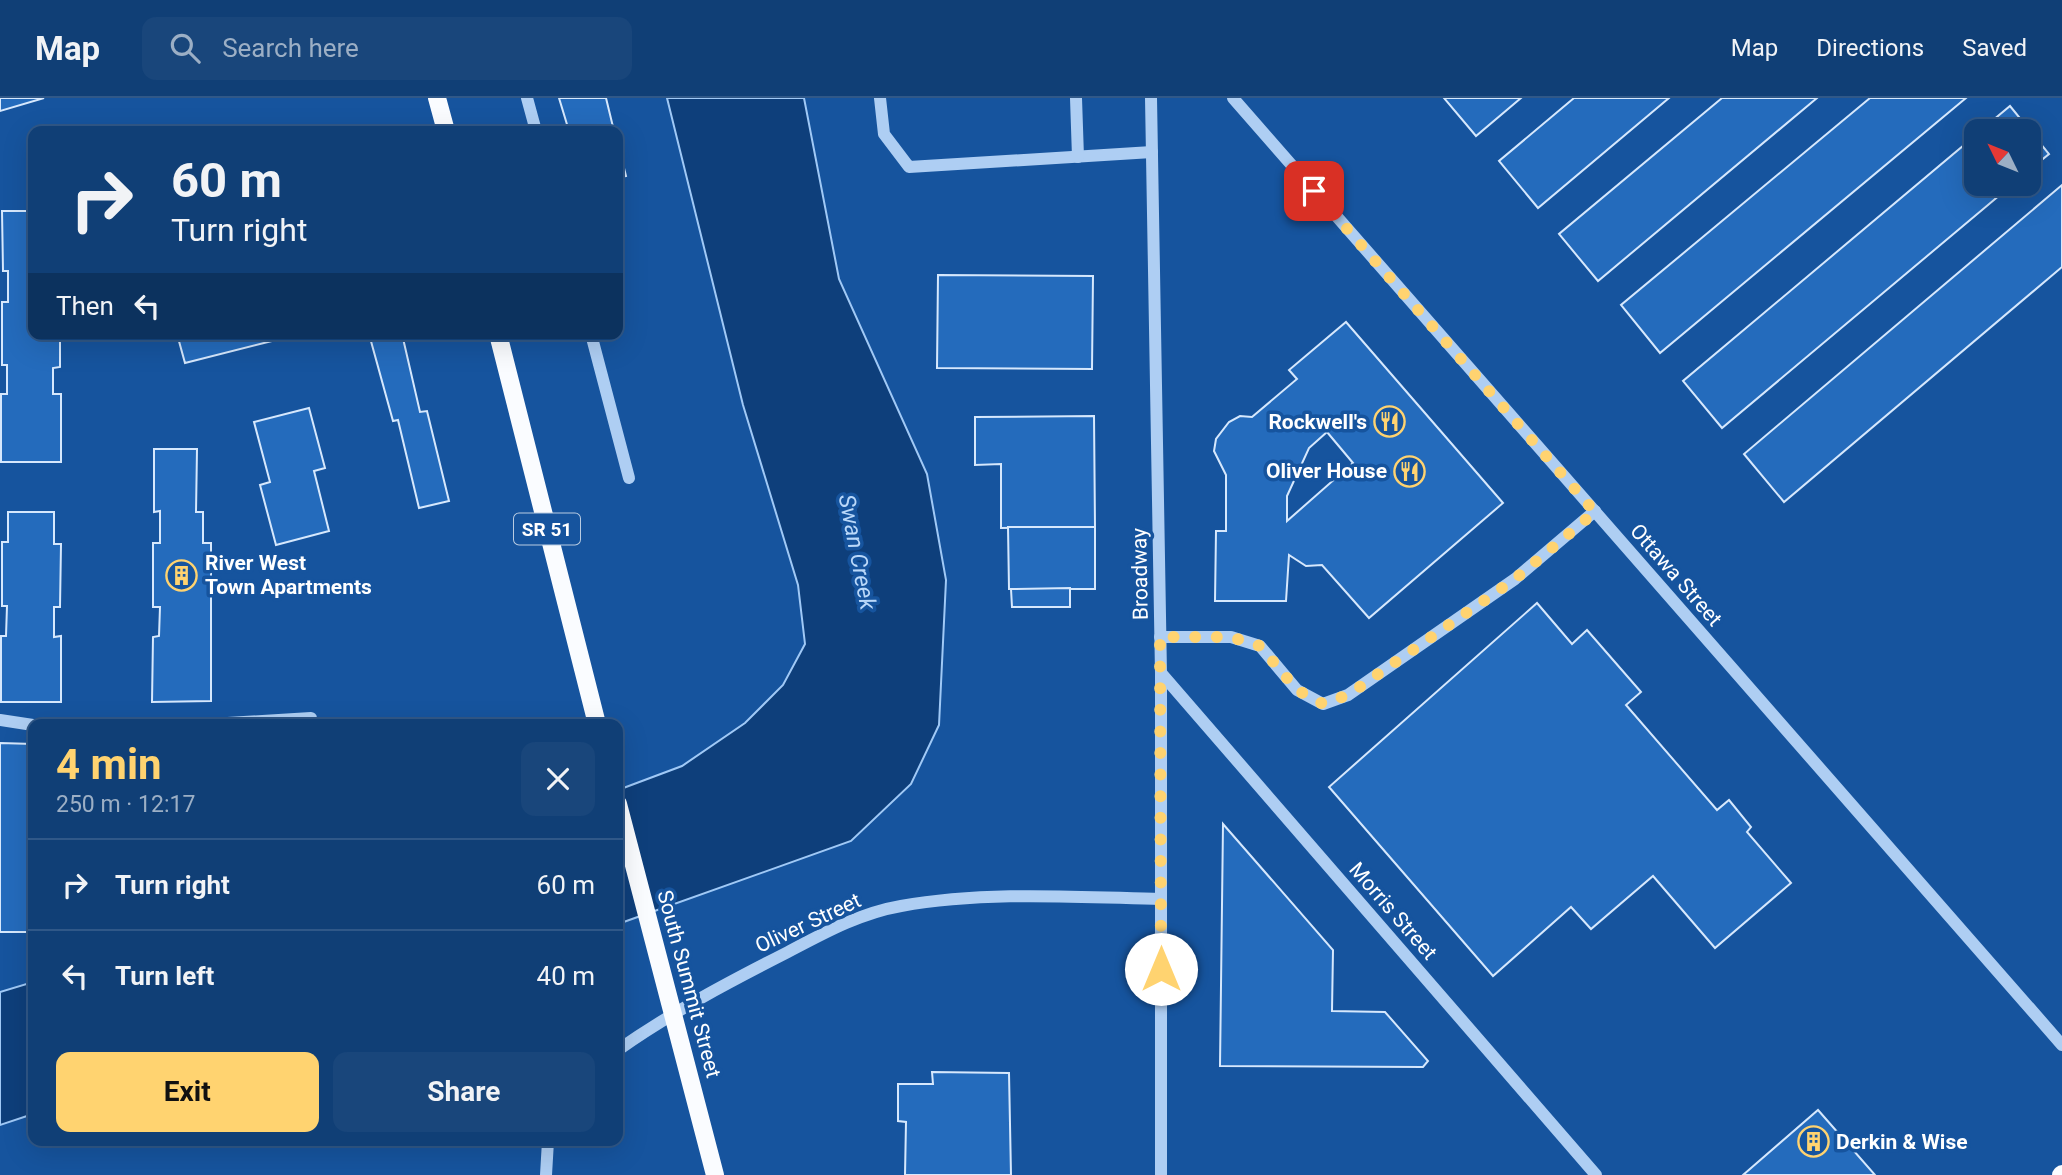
<!DOCTYPE html>
<html lang="en">
<head>
<meta charset="utf-8">
<style>
	body { margin:0; font-family:Roboto,sans-serif; background:#19467b; color:#f1f3f6; height:100vh; display:flex; flex-direction:column; font-size:26px; white-space:nowrap }
	* { box-sizing:border-box; margin:0 }
	p { font-size:23px; color:#9cafc5 }
	.icon { flex:none; width:38px; height:38px; fill:none; stroke:currentColor; stroke-width:2; stroke-linecap:round; stroke-linejoin:round }
	.map { position:relative; flex:1; overflow:hidden }
	.drawer { position:absolute; left:28px; top:621px; width:595px; height:427px; display:flex; flex-direction:column; background:#103f76; border-radius:14px; box-shadow:0 7px 28px #0002,0 0 0 2px #305888 }
	.drawer>* { flex:none }
	.banner { position:absolute; left:28px; top:28px; width:595px; height:214px; border-radius:14px; box-shadow:0 7px 28px #0002,0 0 0 2px #305888; background:#103f76; color:#f1f3f6; overflow:hidden }
	.needle { width:46px; rotate:313deg }
	.buttons { position:absolute; left:1964px; top:21px; display:grid; gap:14px }
	.buttons a { display:grid; place-items:center; width:77px; height:77px; border-radius:14px; background:#103f76; box-shadow:0 7px 28px #0002,0 0 0 2px #305888; font-size:35px }
	.pin { position:absolute; display:grid; place-items:center; width:60px; height:60px; color:#fff; margin:-30px; border-radius:14px; box-shadow:0 4px 10px #0006 }
	.me { position:absolute; width:77px; margin:-38px; rotate:0deg; stroke-linejoin:round; filter:drop-shadow(0 0 5px #0008) }
	.turn { display:flex; align-items:center; gap:24px; height:147px; padding:0 28px; font-size:32px }
	.turn .icon { width:91px; height:91px; stroke-width:2.5 }
	.turn b { display:block; font-size:49px; line-height:60px }
	.then { display:flex; align-items:center; height:66px; padding:0 28px; background:#0003; gap:14px; font-size:26px }
	.round { display:grid; place-items:center; flex:none; width:74px; height:74px; border-radius:14px; background:#19467b }
	.headline { display:flex; align-items:center; justify-content:space-between; height:119px; padding:0 28px }
	h1 { font-size:42px; font-weight:700; line-height:52px; color:#ffd370 }
	.button { display:flex; gap:14px; margin-top:auto; padding:14px 28px }
	.button a { flex:1; height:80px; border-radius:14px; background:#ffd370; color:#111; font-size:28px; font-weight:700; line-height:80px; text-align:center }
	.button a+a { background:#19467b; color:#f1f3f6 }
	ul { padding:0; list-style:none }
	li { display:flex; align-items:center; gap:21px; height:91px; padding:0 28px; border-top:2px solid #305888 }
	li div { flex:1 }
	li b { display:block; font-size:26px }
	li em { font-style:normal }
	header { display:flex; align-items:center; gap:42px; box-sizing:border-box; height:98px; padding:0 35px; background:#103f76; border-bottom:2px solid #305888 }
	header strong { font-size:33px }
	nav { display:flex; gap:38px; margin-inline-start:auto; font-size:24px }
	.search { width:490px; height:63px; background:#19467b; display:flex; align-items:center; gap:18px; box-sizing:border-box; padding:0 24px; border-radius:14px; color:#9cafc5; font-size:26px }
	.map>svg:first-child { display:block }
	.water { fill:#0e3f7b; stroke:#a0c9f6; stroke-width:2 }
	.building { fill:#246bbc; stroke:#d6e8fd; stroke-width:2; fill-rule:evenodd }
	.lines { fill:none; stroke-linecap:round; stroke-linejoin:round }
	.minor { stroke:#aecef3; stroke-width:12 }
	.major { stroke:#fafcff; stroke-width:18 }
	.route { stroke:#ffd370; stroke-width:12; stroke-dasharray:0 21.6 }
	.labels { text-anchor:middle; dominant-baseline:central; stroke-width:7; stroke-linejoin:round; paint-order:stroke }
	.shield { fill:#16549e; stroke:#b9cce2; stroke-width:2 }
	.shield-label { font-size:19px; font-weight:bold; fill:#fff }
	.poi-label { font-size:21px; font-weight:bold; fill:#fff; stroke:#16549e; text-anchor:end }
	.street-label { font-size:21px; fill:#fff; stroke:#16549e }
	.water-label { font-size:23px; font-style:italic; fill:#bad8f9; stroke:#16549e }
</style>
</head>
<body>
<header>
<strong>Map</strong>
<div class="search"><svg class="icon" aria-label="search" viewBox="0 0 24 24"><circle cx="10" cy="10" r="6"/><path d="M15 15l6 6"/></svg>Search here</div>
<nav><a>Map</a><a>Directions</a><a>Saved</a></nav>
</header>
<div class="map">
<svg width="2062" height="1077" viewBox="0 0 2062 1077">
	<rect width="100%" height="100%" fill="#16549e"/>
	<g class="water">
		<path d="M667,0H804L839,181L927,376L946,482L939,627L911,686L851,743L618,826V692L682,668L745,625L783,587L805,546L798,487L743,307Z"/>
		<path d="M33,884V1016L0,1027V894Z"/>
	</g>
	<g class="building">
		<path d="M0,0H44L0,13Z"/>
		<path d="M559,0H606L614,33H569Z"/>
		<path d="M1444,0H1521L1476,38Z"/>
		<path d="M1574,0H1669L1538,110L1499,63Z"/>
		<path d="M1722,0H1817L1598,183L1559,136Z"/>
		<path d="M1870,0H1966L1660,255L1621,207Z"/>
		<path d="M2010,8L2049,56L2028,73V33H1980Z"/>
		<path d="M1976,37V86H2013L1722,330L1683,283Z"/>
		<path d="M618,46L626,78L618,80Z"/>
		<path d="M2062,87V169L1784,404L1744,356Z"/>
		<path d="M2,113H33V236H60V269L53,270V296H61V364H1V296H7V267H2V204H8V173H3Z"/>
		<path d="M938,177L1093,178L1092,271L937,270Z"/>
		<path d="M1346,224L1503,405L1369,520L1322,467L1306,468L1289,457L1286,503H1215L1216,433H1226V377L1214,353L1216,341L1229,324L1240,318L1252,319L1297,281L1289,272ZM1327,334L1353,365L1287,423V398L1309,350Z"/>
		<path d="M177,236H274L276,242L185,265Z"/>
		<path d="M369,236H402L420,314L427,313L449,403L419,410L398,322L393,323Z"/>
		<path d="M309,310L325,370L314,373L329,433L276,447L260,387L270,384L254,324Z"/>
		<path d="M1094,318L1095,429L1001,430V366L975,367V319Z"/>
		<path d="M154,351H197L196,414H203V445H211V603L152,604L153,539L159,538L160,509H153V445H160V413L154,414Z"/>
		<path d="M8,414H54V446H61L60,509H54V539L61,538V604H1V538H6L7,508H2V444H8Z"/>
		<path d="M1008,429H1095V491H1009Z"/>
		<path d="M1070,490V509H1012L1011,491Z"/>
		<path d="M1537,505L1572,546L1587,532L1641,594L1626,607L1717,712L1729,702L1751,729L1747,734L1791,785L1715,850L1653,778L1591,831L1571,809L1493,878L1329,689Z"/>
		<path d="M0,645L33,646V834H0Z"/>
		<path d="M1223,726L1333,852L1332,913L1385,914L1428,963L1423,969L1220,968Z"/>
		<path d="M932,974L1009,975L1011,1077H905L906,1024L898,1023V986H933Z"/>
		<path d="M1818,1012L1875,1077H1743Z"/>
	</g>
	<g class="lines">
		<g class="minor">
			<path d="M527,0L536,33"/>
			<path d="M880,0L884,36L909,69L1152,54"/>
			<path d="M1076,0L1078,59"/>
			<path d="M1151,0L1161,575V1077"/>
			<path d="M1233,0L2062,947"/>
			<path d="M591,236L629,380"/>
			<path d="M1160,539H1231L1260,548L1297,592L1323,606L1348,597L1515,481L1595,413"/>
			<path d="M1161,575L1596,1077"/>
			<path d="M0,622L33,627"/>
			<path d="M211,626L311,620"/>
			<path d="M618,952C672,914 729,884 788,854C824,835 860,815 901,808C986,793 1075,799 1161,801"/>
			<path d="M546,1077L548,1043"/>
		</g>
		<g class="major">
			<path d="M437,0L446,33"/>
			<path d="M498,236L597,626"/>
			<path d="M618,706L715,1077"/>
			<path d="M2061,1077L2062,1076"/>
		</g>
	</g>
	<g class="lines">
		<path class="route" d="M1161,871L1160,539H1231L1260,548L1297,592L1323,606L1348,597L1515,481L1595,414L1314,93"/>
	</g>
	<defs>
		<symbol id="restaurant-ring" viewBox="-11 -11 22 22"><circle r="9.5" fill="#16549e" stroke="#ffd370" stroke-width="1.5"/><path d="M-5-6h1v4h1v-4h1v4h1v-4h1v5L-1.5 .5V6h-2V.5L-5-1ZM5-6V6H3V1.5H1.5Q1.5-4 5-6Z" fill="#ffd370"/></symbol>
		<symbol id="building-ring" viewBox="-11 -11 22 22"><circle r="9.5" fill="#16549e" stroke="#ffd370" stroke-width="1.5"/><path d="M-4-6H4V6H1V3H-1V6H-4ZM-2.5-4.3h1.7v1.8h-1.7ZM.8-4.3h1.7v1.8H.8ZM-2.5-1h1.7V.8h-1.7ZM.8-1h1.7V.8H.8Z" fill="#ffd370"/></symbol>
	</defs>
	<g fill-rule="evenodd">
		<use href="#restaurant-ring" x="1372" y="306" width="35" height="35"/>
		<use href="#restaurant-ring" x="1392" y="356" width="35" height="35"/>
		<use href="#building-ring" x="164" y="460" width="35" height="35"/>
		<use href="#building-ring" x="1796" y="1026" width="35" height="35"/>
	</g>
	<g class="labels">
		<rect class="shield" x="514" y="415.5" width="66" height="31" rx="5"/>
		<g class="shield-label">
			<text x="547" y="431">SR 51</text>
		</g>
		<g class="poi-label">
			<text x="1367" y="324">Rockwell's</text>
			<text x="1387" y="373">Oliver House</text>
			<text x="205" y="465" text-anchor="start">River West<tspan x="205" dy="24">Town Apartments</tspan></text>
			<text x="1836" y="1044" text-anchor="start">Derkin &amp; Wise</text>
		</g>
		<g class="street-label">
			<text transform="translate(1140 476) rotate(-91)">Broadway</text>
			<text transform="translate(1676 477) rotate(49)">Ottawa Street</text>
			<text transform="translate(1393 813) rotate(49)">Morris Street</text>
			<text transform="translate(808 825) rotate(-25)">Oliver Street</text>
			<text transform="translate(689 886) rotate(75)">South Summit Street</text>
		</g>
		<g class="water-label">
			<text transform="translate(857 454) rotate(79)">Swan Creek</text>
		</g>
	</g>
</svg>
<div class="buttons">
<a><svg class="needle" viewBox="-14 -14 28 28"><path d="M0-13l5 13h-10z" fill="#e53935"/><path d="M0 13l5-13h-10z" fill="#9cafc5"/></svg></a>
</div>
<div class="pin" style="left:1314px;top:93px;background:#d93025"><svg class="icon" aria-label="arrive" viewBox="0 0 24 24"><path d="M6 21V4h12l-3 4 3 4H6"/></svg></div>
<svg class="me" style="left:1161px;top:871px" viewBox="-20 -20 40 40"><circle r="19" fill="#fff"/><path d="M0-13L10 11 0 6-10 11z" fill="#ffd370"/></svg>
<div class="banner">
<div class="turn"><svg class="icon" aria-label="right" viewBox="0 0 24 24"><path d="M7 20v-9h11M14 6l5 5-5 5"/></svg><div><b>60 m</b>Turn right</div></div>
<div class="then">Then<svg class="icon" aria-label="left" viewBox="0 0 24 24"><path d="M17 20v-9H6M10 6l-5 5 5 5"/></svg></div>
</div>
<section class="drawer">
<div class="headline"><div><h1>4 min</h1><p>250 m · 12:17</p></div><a class="round"><svg class="icon" aria-label="close" viewBox="0 0 24 24"><path d="M6 6l12 12M18 6L6 18"/></svg></a></div>
<ul>
<li><svg class="icon" aria-label="right" viewBox="0 0 24 24"><path d="M7 20v-9h11M14 6l5 5-5 5"/></svg><div><b>Turn right</b></div><em>60 m</em></li>
<li><svg class="icon" aria-label="left" viewBox="0 0 24 24"><path d="M17 20v-9H6M10 6l-5 5 5 5"/></svg><div><b>Turn left</b></div><em>40 m</em></li>
</ul>
<div class="button"><a>Exit</a><a>Share</a></div>
</section>
</div>
</body>
</html>
